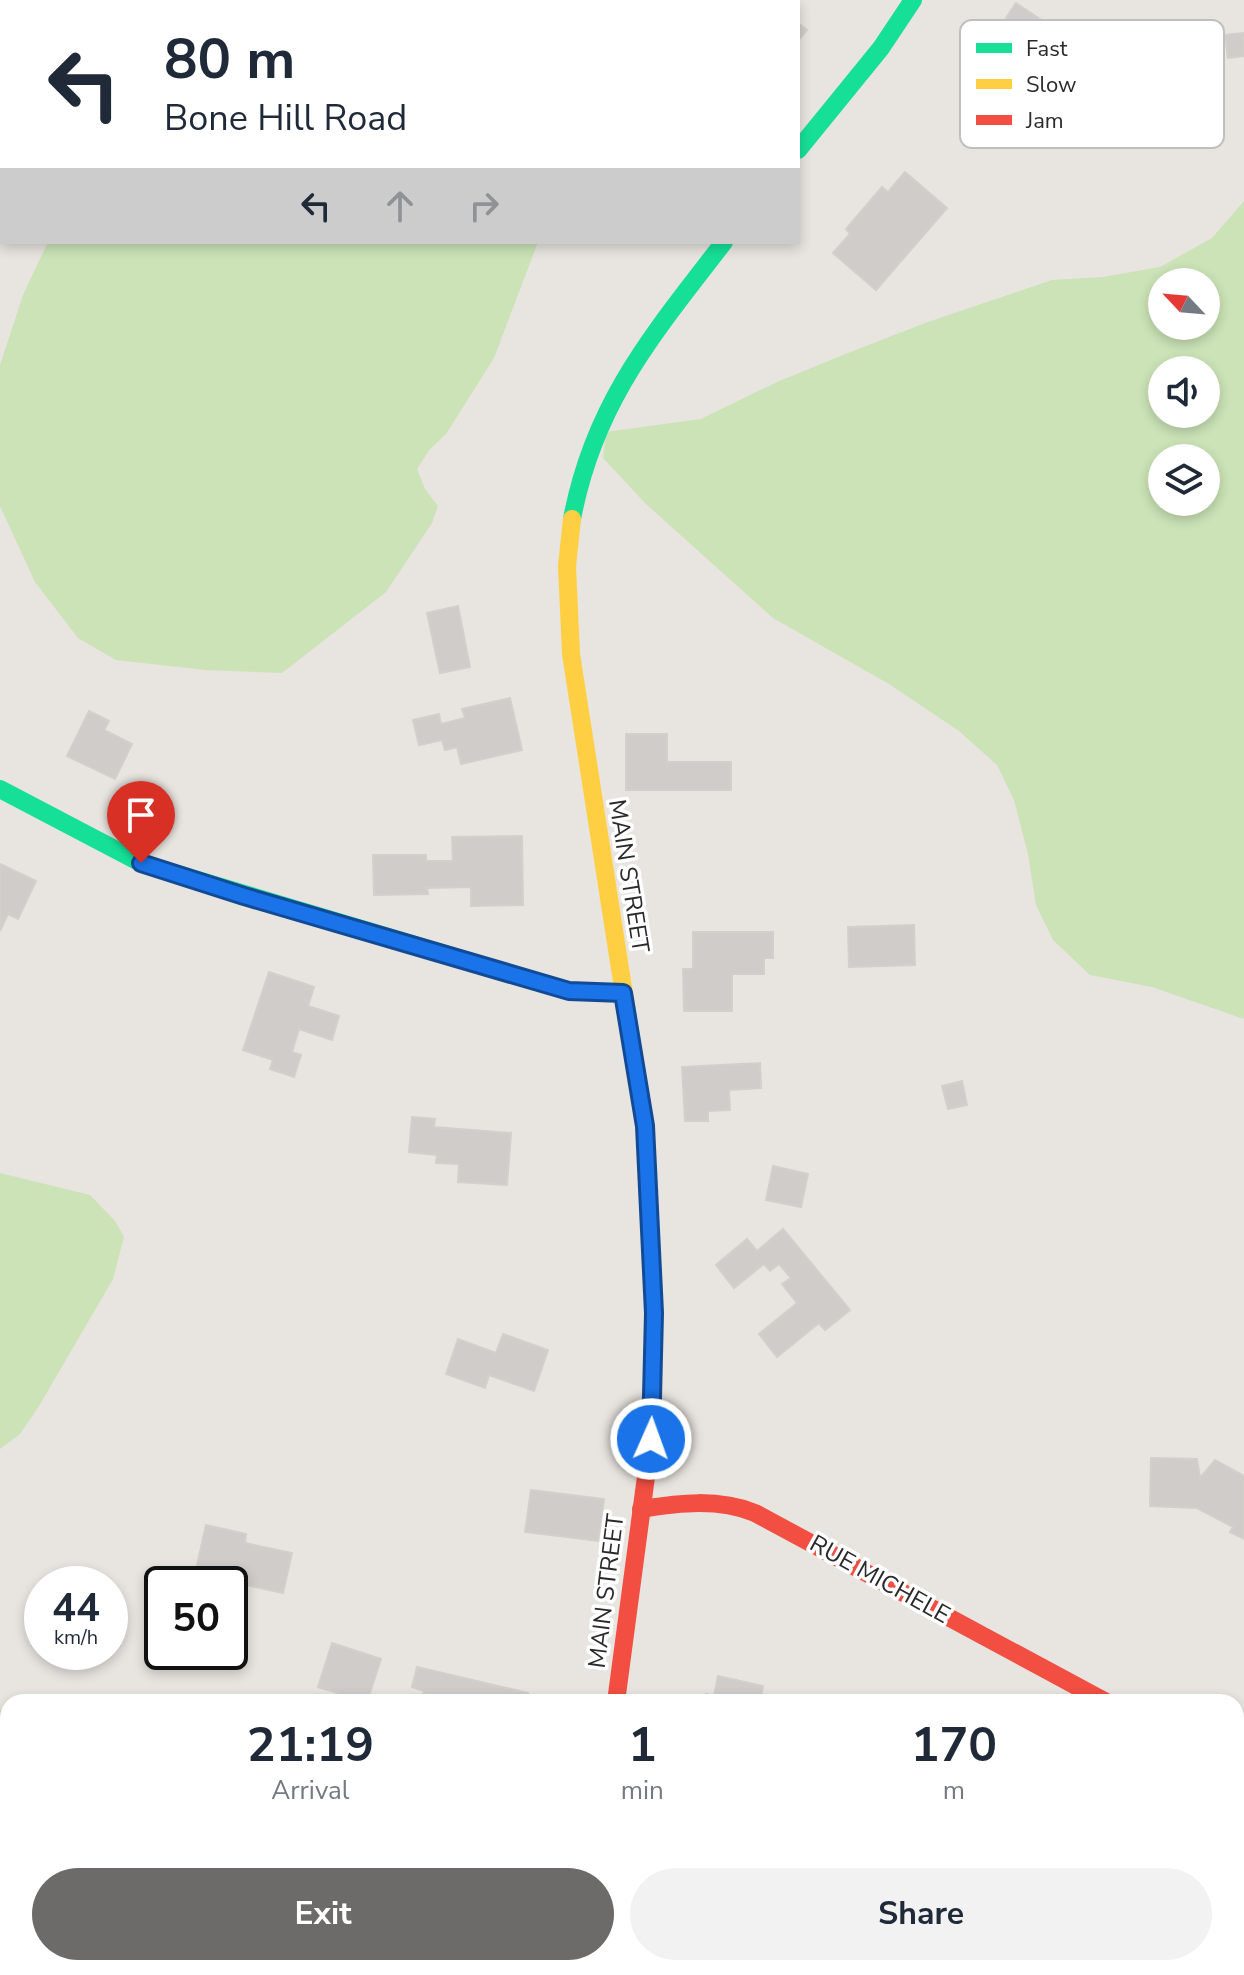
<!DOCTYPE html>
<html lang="en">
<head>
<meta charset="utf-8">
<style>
	body { margin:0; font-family:"Nunito Sans",sans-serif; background:#f2f2f3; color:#1f2937; height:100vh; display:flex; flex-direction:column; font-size:30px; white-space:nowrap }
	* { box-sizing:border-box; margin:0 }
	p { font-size:26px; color:#747a83 }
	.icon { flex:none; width:44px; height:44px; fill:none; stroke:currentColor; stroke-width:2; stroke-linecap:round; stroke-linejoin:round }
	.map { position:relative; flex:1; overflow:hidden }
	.details { position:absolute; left:0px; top:1694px; width:1244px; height:282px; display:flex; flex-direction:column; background:#fff; border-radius:24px 24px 0 0; box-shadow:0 4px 12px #0003 }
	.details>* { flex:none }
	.guide { position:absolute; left:0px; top:0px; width:800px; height:244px; box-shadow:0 4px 12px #0003; background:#fff; color:#1f2937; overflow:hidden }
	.needle { width:52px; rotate:296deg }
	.tools { position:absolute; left:1148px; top:268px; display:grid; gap:16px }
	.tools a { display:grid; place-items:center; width:72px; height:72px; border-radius:50%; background:#fff; box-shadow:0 4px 12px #0003; font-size:40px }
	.speed { position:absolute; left:24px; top:1566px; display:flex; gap:16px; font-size:40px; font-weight:700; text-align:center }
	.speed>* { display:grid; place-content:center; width:104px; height:104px; border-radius:50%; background:#fff; box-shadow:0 4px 12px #0003; line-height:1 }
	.speed small { font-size:20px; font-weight:400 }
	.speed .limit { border:4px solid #111; border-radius:12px; background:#fff; color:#111 }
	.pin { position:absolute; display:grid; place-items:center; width:68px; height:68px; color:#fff; margin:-82px -34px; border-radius:50% 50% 50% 0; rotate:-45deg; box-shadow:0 0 8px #0007 }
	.pin .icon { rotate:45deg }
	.me { position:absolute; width:88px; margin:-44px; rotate:2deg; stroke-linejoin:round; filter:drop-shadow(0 0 6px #0008) }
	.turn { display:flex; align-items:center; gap:28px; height:168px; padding:0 32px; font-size:36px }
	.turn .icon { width:104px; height:104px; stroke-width:2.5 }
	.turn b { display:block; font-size:56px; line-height:68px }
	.lanes { display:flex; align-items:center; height:76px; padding:0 32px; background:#0003; justify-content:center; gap:40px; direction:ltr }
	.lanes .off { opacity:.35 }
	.eta { display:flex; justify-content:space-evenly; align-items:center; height:136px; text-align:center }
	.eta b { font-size:48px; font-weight:700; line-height:56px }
	.cta { display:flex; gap:16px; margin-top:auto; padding:16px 32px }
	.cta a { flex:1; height:92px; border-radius:48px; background:#6c6b69; color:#fff; font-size:32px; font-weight:700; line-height:92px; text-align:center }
	.cta a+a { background:#f2f2f3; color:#1f2937 }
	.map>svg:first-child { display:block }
	.green { fill:#cbe3b7; fill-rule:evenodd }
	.building { fill:#cfccc9; stroke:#d3d0cb; stroke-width:2 }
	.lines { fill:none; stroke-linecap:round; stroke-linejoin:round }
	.street { stroke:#fcfbfa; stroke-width:36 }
	.fast { stroke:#16e098; stroke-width:18 }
	.slow { stroke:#ffcf43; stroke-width:18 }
	.jam { stroke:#f24e42; stroke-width:18 }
	.route-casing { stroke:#114b97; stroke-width:20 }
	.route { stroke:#1a73e8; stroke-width:14 }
	.labels { text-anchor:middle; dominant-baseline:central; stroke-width:7; stroke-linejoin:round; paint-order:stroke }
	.street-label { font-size:24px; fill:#2a2a2a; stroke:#fff }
	.key { fill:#fff; stroke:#bfbfbf; stroke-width:2 }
	.key-label { font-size:22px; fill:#2a2a2a }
</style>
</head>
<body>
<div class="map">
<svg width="1244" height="1975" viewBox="0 0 1244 1975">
	<rect width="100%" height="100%" fill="#e8e4df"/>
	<g class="green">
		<path d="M60,0H500V2H84Z"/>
		<path d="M1244,201V1019L1152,987L1090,975L1053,940L1036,905L1028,854L1014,800L997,765L959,731L889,684L773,618L646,504L603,458L606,432L701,419L777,382L843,355L925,323L1052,280L1103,277L1160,267L1212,238ZM1162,282H1206V326H1162ZM1162,370H1206V414H1162ZM1162,458H1206V502H1162Z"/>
		<path d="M48,242H538L494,358L446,434L430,449L417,469L425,489L438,506L432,523L386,592L282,673L205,670L116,660L78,638L35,582L0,506V365L23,295Z"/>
		<path d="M0,1173L90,1195L115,1221L124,1237L113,1279L39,1406L20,1434L0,1449Z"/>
		<path d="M8,1709V1888L0,1884V1710Z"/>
	</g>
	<g class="building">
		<path d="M722,0H757L759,2H724Z"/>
		<path d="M1016,3L1046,23L1036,38L1063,55L1053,70L1075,85L1059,109L1038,96L1021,122L991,103L1010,73L982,55Z"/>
		<path d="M798,23L807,30L798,41Z"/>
		<path d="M1244,33V56L1228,58L1225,35Z"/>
		<path d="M905,172L947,208L876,290L833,253L850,234L846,229L882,187L888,192Z"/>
		<path d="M458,606L470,667L440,673L427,613Z"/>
		<path d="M510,698L522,750L461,764L457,747L445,750L442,740L419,745L413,720L439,714L441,724L465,718L462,709Z"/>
		<path d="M89,711L109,721L104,730L132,744L115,779L67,756Z"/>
		<path d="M626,734H667V762H731V790H626Z"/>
		<path d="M522,836L523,905L471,906V887L427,888L428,894L374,895L373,855H426V861H453L452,837Z"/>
		<path d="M0,864L36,881L18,919L8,914L0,931Z"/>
		<path d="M914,925L915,965L849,967L848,927Z"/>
		<path d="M693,932H773V958H764V974H732V1011H684L683,969H693Z"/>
		<path d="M269,972L314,987L308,1006L339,1016L332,1040L299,1029L292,1052L301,1055L294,1077L270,1069L273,1060L243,1050Z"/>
		<path d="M760,1063L761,1088L729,1090L730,1110L708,1111V1121H685L682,1067Z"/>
		<path d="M962,1081L967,1105L948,1109L942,1086Z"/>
		<path d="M412,1117L435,1119L434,1127L511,1133L507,1185L458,1182L459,1164L436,1163L437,1155L409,1152Z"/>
		<path d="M773,1166L808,1174L801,1207L766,1200Z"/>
		<path d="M783,1229L850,1310L825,1330L819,1323L777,1357L759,1334L797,1303L782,1284L791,1278L779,1264L770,1271L764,1264L734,1288L716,1265L747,1239L757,1251Z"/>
		<path d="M503,1334L548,1350L534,1391L489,1375L485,1388L446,1374L458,1339L496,1353Z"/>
		<path d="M1151,1458L1197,1459L1200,1478L1215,1460L1244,1476V1539L1230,1532L1233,1527L1197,1508L1150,1506Z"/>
		<path d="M531,1490L604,1499L598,1541L525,1532Z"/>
		<path d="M206,1525L246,1534L245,1543L292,1553L283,1593L195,1574Z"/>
		<path d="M332,1643L381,1659L367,1702L318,1687Z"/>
		<path d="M417,1667L528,1693L525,1702H454L455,1699L439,1695L437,1701L422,1697L424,1691L412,1687Z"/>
		<path d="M718,1676L763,1686L761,1697L780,1702H705L706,1694L714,1696Z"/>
	</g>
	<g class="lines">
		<g class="street">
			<path d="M1236,1769L1244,1773"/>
			<path d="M0,1813L8,1816"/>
			<path d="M454,1968L469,1975"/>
		</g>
		<g class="fast">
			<path d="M798,150L881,48L913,0"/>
			<path d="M572,519C594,402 654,333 724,242"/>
			<path d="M0,789L141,863L569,991L623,993"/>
			<path d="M626,1007L645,1126L654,1313L652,1382"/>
		</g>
		<g class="slow">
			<path d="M572,519L567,566L571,654L626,1007"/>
			<path d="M581,1975L582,1968"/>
		</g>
		<g class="jam">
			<path d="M641,1509C679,1503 718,1498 755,1513L1106,1702"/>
			<path d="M616,1702L651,1439L652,1382"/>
		</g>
	</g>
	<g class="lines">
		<defs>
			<path id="route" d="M141,863L244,896L569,991L623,993L645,1126L654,1313L651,1439"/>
		</defs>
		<use href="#route" class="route-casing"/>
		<use href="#route" class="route"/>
	</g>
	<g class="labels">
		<g class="street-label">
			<text transform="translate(629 876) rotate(81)">MAIN STREET</text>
			<text transform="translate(880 1579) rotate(29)">RUE MICHELE</text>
			<text transform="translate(606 1591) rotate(-83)">MAIN STREET</text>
		</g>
	</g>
	<rect x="960" y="20" width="264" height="128" rx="12" class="key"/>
	<rect x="976" y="43" width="36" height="10" fill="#16e098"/>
	<rect x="976" y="79" width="36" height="10" fill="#ffcf43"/>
	<rect x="976" y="115" width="36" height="10" fill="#f24e42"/>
	<g class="key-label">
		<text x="1026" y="56">Fast</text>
		<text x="1026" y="92">Slow</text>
		<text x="1026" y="128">Jam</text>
	</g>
</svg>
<div class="tools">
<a><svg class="needle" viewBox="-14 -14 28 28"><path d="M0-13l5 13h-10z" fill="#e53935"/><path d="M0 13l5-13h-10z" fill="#747a83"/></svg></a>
<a><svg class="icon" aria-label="sound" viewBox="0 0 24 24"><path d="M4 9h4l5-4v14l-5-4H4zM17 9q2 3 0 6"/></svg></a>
<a><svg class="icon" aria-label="layers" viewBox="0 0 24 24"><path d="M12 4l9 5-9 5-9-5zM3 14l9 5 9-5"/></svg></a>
</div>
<div class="speed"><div>44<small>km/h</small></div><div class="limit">50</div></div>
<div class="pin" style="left:141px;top:863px;background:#d93025"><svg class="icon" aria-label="arrive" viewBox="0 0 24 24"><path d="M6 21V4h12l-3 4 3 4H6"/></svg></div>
<svg class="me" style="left:651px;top:1439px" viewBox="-20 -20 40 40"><circle r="17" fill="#1a73e8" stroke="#fff" stroke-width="3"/><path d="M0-11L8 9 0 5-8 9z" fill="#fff"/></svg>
<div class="guide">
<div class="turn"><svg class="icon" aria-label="left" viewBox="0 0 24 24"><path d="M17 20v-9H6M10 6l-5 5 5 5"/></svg><div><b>80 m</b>Bone Hill Road</div></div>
<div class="lanes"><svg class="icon" aria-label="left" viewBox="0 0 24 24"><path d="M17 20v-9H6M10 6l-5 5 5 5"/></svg><svg class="icon off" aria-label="ahead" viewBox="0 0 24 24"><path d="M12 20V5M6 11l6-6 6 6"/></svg><svg class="icon off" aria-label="right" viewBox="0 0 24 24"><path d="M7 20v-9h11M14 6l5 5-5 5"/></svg></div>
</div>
<section class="details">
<div class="eta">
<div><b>21:19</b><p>Arrival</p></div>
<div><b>1</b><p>min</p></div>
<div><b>170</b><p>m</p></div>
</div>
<div class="cta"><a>Exit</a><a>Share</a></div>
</section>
</div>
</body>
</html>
